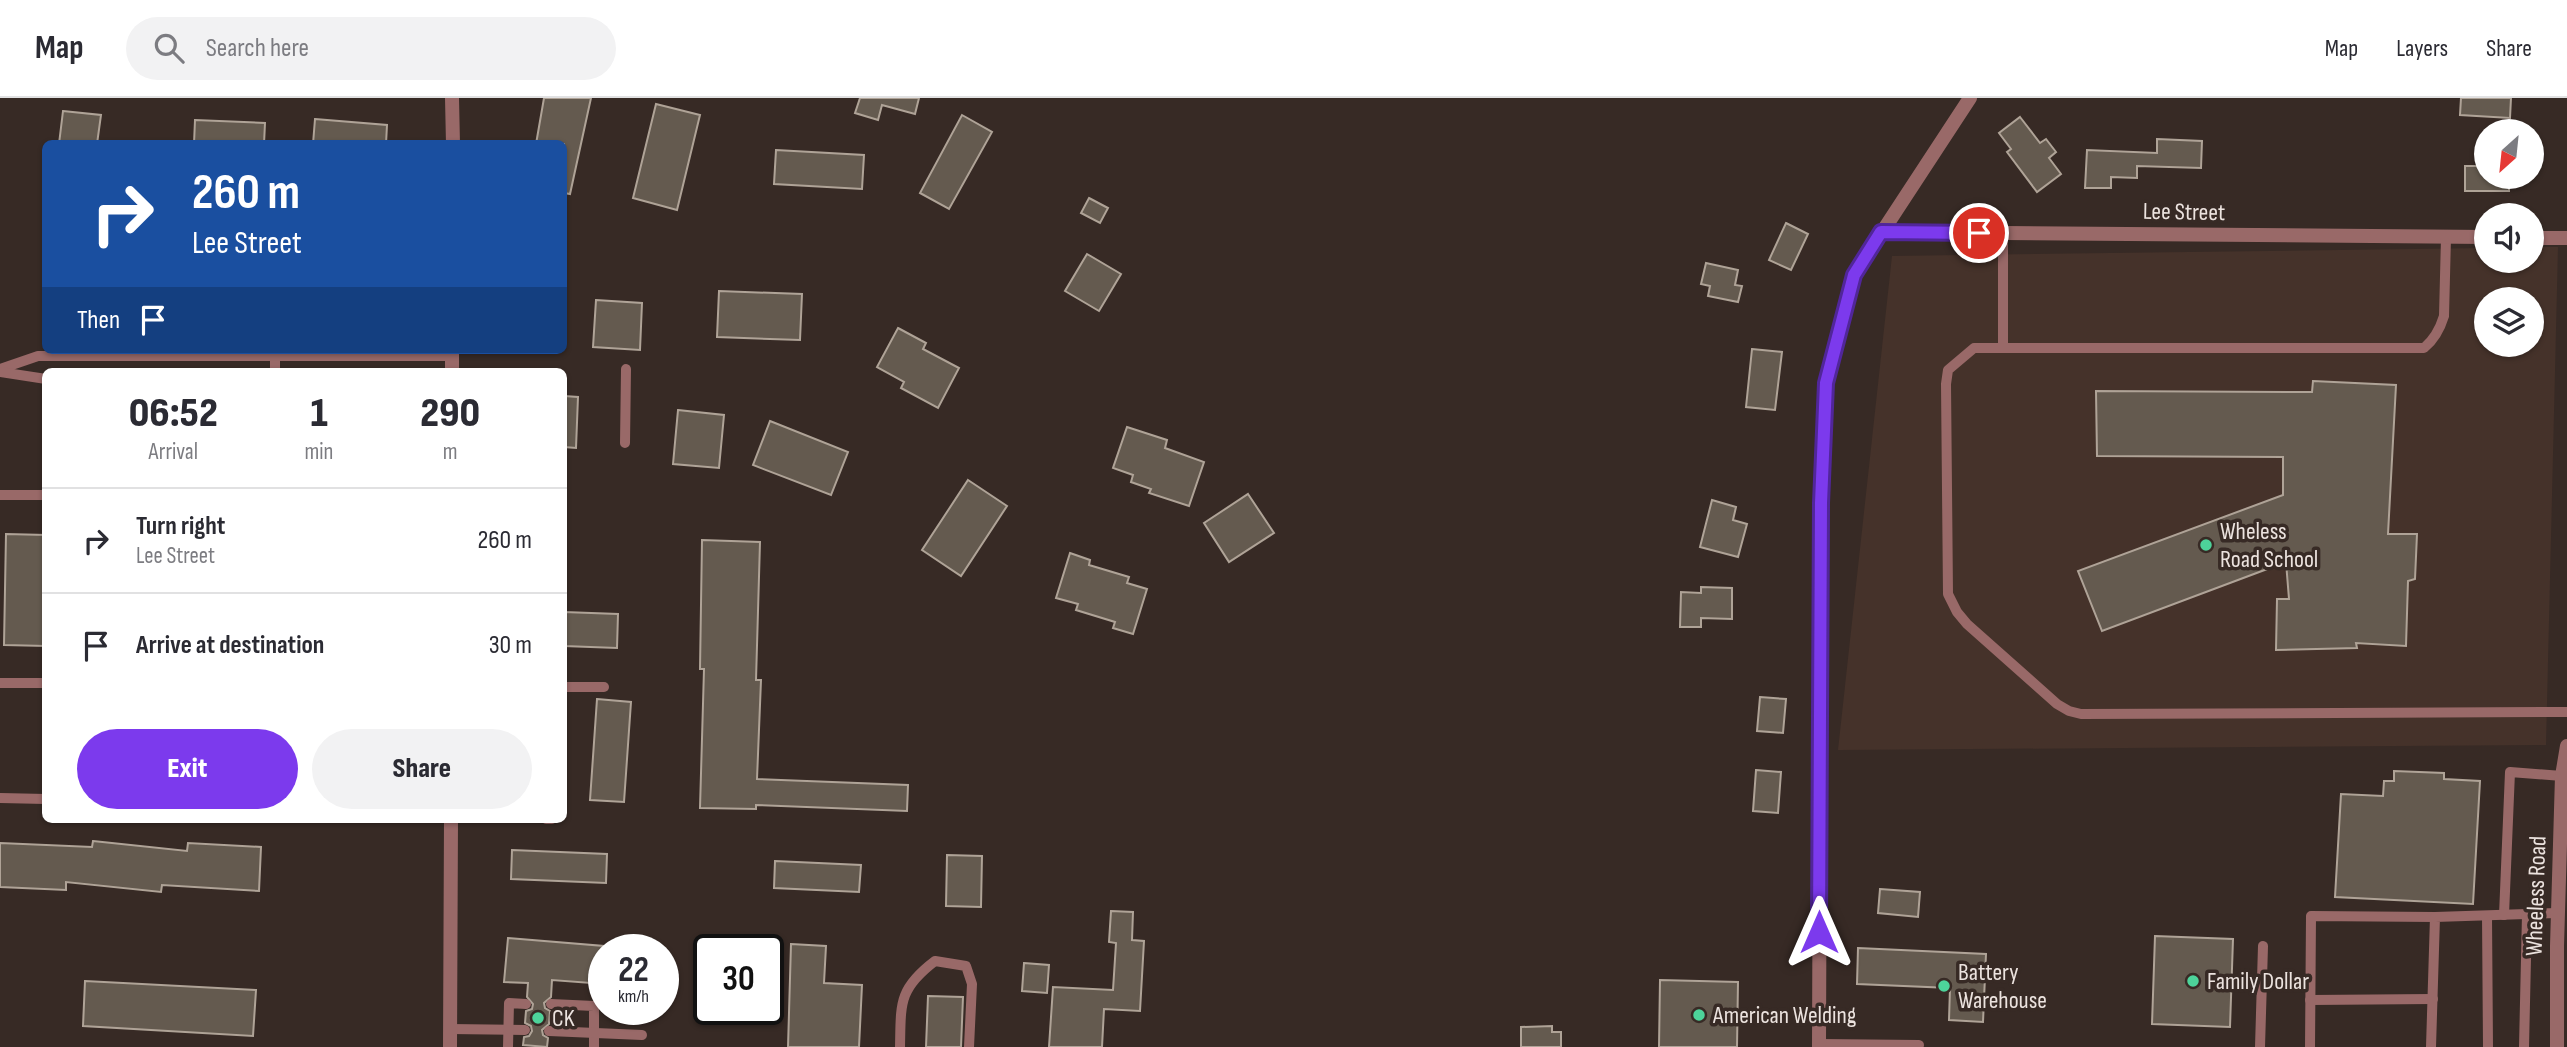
<!DOCTYPE html>
<html lang="en">
<head>
<meta charset="utf-8">
<style>
	body { margin:0; font-family:"Sofia Sans Condensed",sans-serif; background:#f2f2f3; color:#2b2b33; height:100vh; display:flex; flex-direction:column; font-size:26px; white-space:nowrap }
	* { box-sizing:border-box; margin:0 }
	p { font-size:23px; color:#7c7c81 }
	.icon { flex:none; width:38px; height:38px; fill:none; stroke:currentColor; stroke-width:2; stroke-linecap:round; stroke-linejoin:round }
	.map { position:relative; flex:1; overflow:hidden }
	.drawer { position:absolute; left:42px; top:270px; width:525px; height:455px; display:flex; flex-direction:column; background:#fff; border-radius:10px; box-shadow:0 2px 5px #0004 }
	.drawer>* { flex:none }
	.guide { position:absolute; left:42px; top:42px; width:525px; height:214px; border-radius:10px; box-shadow:0 2px 5px #0004; background:#1a4fa0; color:#fff; overflow:hidden }
	.needle { width:46px; rotate:207deg }
	.tools { position:absolute; left:2474px; top:21px; display:grid; gap:14px }
	.tools a { display:grid; place-items:center; width:70px; height:70px; border-radius:50%; background:#fff; box-shadow:0 2px 5px #0004; font-size:35px }
	.speed { position:absolute; left:588px; top:836px; display:flex; gap:14px; font-size:35px; font-weight:700; text-align:center }
	.speed>* { display:grid; place-content:center; width:91px; height:91px; border-radius:50%; background:#fff; box-shadow:0 2px 5px #0004; line-height:1 }
	.speed small { font-size:18px; font-weight:400 }
	.speed .limit { border:4px solid #111; border-radius:10px; background:#fff; color:#111 }
	.pin { position:absolute; display:grid; place-items:center; width:60px; height:60px; color:#fff; margin:-30px; border:4px solid #fff; border-radius:50%; box-shadow:0 2px 7px #0007 }
	.me { position:absolute; width:77px; margin:-38px; rotate:0deg; stroke-linejoin:round; filter:drop-shadow(0 0 5px #0008) }
	.turn { display:flex; align-items:center; gap:24px; height:147px; padding:0 35px; font-size:32px }
	.turn .icon { width:91px; height:91px; stroke-width:2.5 }
	.turn b { display:block; font-size:49px; line-height:60px }
	.then { display:flex; align-items:center; height:66px; padding:0 35px; background:#0003; gap:14px; font-size:26px }
	.eta { display:flex; justify-content:space-evenly; align-items:center; height:119px; text-align:center }
	.eta b { font-size:42px; font-weight:800; line-height:49px }
	.action { display:flex; gap:14px; margin-top:auto; padding:14px 35px }
	.action a { flex:1; height:80px; border-radius:42px; background:#7c3aed; color:#fff; font-size:28px; font-weight:800; line-height:80px; text-align:center }
	.action a+a { background:#f2f2f3; color:#2b2b33 }
	ul { padding:0; list-style:none }
	li { display:flex; align-items:center; gap:21px; height:105px; padding:0 35px; border-top:2px solid #e1e1e2 }
	li div { flex:1 }
	li b { display:block; font-size:26px }
	li em { font-style:normal }
	header { display:flex; align-items:center; gap:42px; box-sizing:border-box; height:98px; padding:0 35px; background:#fff; border-bottom:2px solid #e1e1e2 }
	header strong { font-size:33px }
	nav { display:flex; gap:38px; margin-inline-start:auto; font-size:24px }
	.search { width:490px; height:63px; background:#f2f2f3; display:flex; align-items:center; gap:18px; box-sizing:border-box; padding:0 24px; border-radius:38px; color:#7c7c81; font-size:26px }
	.map>svg:first-child { display:block }
	.built { fill:#45322a; fill-rule:evenodd }
	.building { fill:#645a4f; stroke:#afa397; stroke-width:2 }
	.lines { fill:none; stroke-linecap:round; stroke-linejoin:round }
	.service { stroke:#996968; stroke-width:10 }
	.minor { stroke:#996968; stroke-width:14 }
	.tertiary { stroke:#996968; stroke-width:14 }
	.route-casing { stroke:#51269a; stroke-width:18 }
	.route { stroke:#7c3aed; stroke-width:12 }
	.poi-dot { fill:#4dd39a; stroke:#372a25; stroke-width:2.5 }
	.labels { text-anchor:middle; dominant-baseline:central; stroke-width:7; stroke-linejoin:round; paint-order:stroke }
	.street-label { font-size:24px; fill:#ece3df; stroke:#372a25 }
	.poi-label { font-size:24px; fill:#ece3df; stroke:#372a25; text-anchor:start }
</style>
</head>
<body>
<header>
<strong>Map</strong>
<div class="search"><svg class="icon" aria-label="search" viewBox="0 0 24 24"><circle cx="10" cy="10" r="6"/><path d="M15 15l6 6"/></svg>Search here</div>
<nav><a>Map</a><a>Layers</a><a>Share</a></nav>
</header>
<div class="map">
<svg width="2567" height="949" viewBox="0 0 2567 949">
	<rect width="100%" height="100%" fill="#372a25"/>
	<path class="built" d="M2532,149H2558L2546,647L1838,652L1892,158L2487,150V163H2532ZM2487,201H2532V247H2487Z"/>
	<g class="building">
		<path d="M544,0H591L570,96L564,95V46H536Z"/>
		<path d="M860,0H919L915,16L882,7L878,22L855,15Z"/>
		<path d="M2461,0H2511L2510,20L2460,17Z"/>
		<path d="M656,6L700,17L677,112L633,100Z"/>
		<path d="M63,13L101,17L97,46H59Z"/>
		<path d="M962,17L992,34L949,111L920,95Z"/>
		<path d="M2020,19L2040,45L2046,41L2056,54L2049,60L2061,76L2037,94L2007,54L2011,51L1999,35Z"/>
		<path d="M315,21L387,27L386,46H313Z"/>
		<path d="M195,22L265,25L264,46H194Z"/>
		<path d="M2157,41L2202,43L2201,70L2137,68V80L2111,79V90H2085L2087,52L2157,55Z"/>
		<path d="M776,52L864,57L862,91L774,86Z"/>
		<path d="M2465,68H2487V79H2509V93H2465Z"/>
		<path d="M1089,100L1108,110L1100,125L1081,115Z"/>
		<path d="M1786,125L1808,136L1791,172L1769,162Z"/>
		<path d="M1087,156L1121,176L1099,213L1065,193Z"/>
		<path d="M1706,165L1738,172L1735,187L1742,188L1738,204L1708,198L1710,188L1701,186Z"/>
		<path d="M719,193L802,196L800,242L717,239Z"/>
		<path d="M596,202L642,205L640,252L593,249Z"/>
		<path d="M898,230L926,245L923,251L959,270L938,310L901,290L904,284L877,269Z"/>
		<path d="M1752,251L1782,254L1775,312L1746,309Z"/>
		<path d="M2313,283L2396,287L2388,436H2417L2415,481L2408,483L2406,548L2356,545L2357,550L2276,552L2277,501H2289L2286,464L2102,533L2078,473L2283,397V359L2097,358L2096,293L2312,294Z"/>
		<path d="M564,298L578,299L576,350L564,349Z"/>
		<path d="M678,312L724,317L719,370L673,366Z"/>
		<path d="M770,323L848,354L831,397L753,367Z"/>
		<path d="M1127,329L1167,342L1165,350L1204,364L1189,408L1149,395L1151,391L1131,384L1133,377L1113,370Z"/>
		<path d="M968,382L1007,408L961,478L922,452Z"/>
		<path d="M1248,396L1274,435L1229,464L1204,425Z"/>
		<path d="M1712,402L1736,409L1733,422L1747,426L1738,459L1700,449Z"/>
		<path d="M6,436L46,437V548L4,547Z"/>
		<path d="M702,442L760,444L756,582H761L757,681L908,687L907,713L756,707V711L700,710L704,571H700Z"/>
		<path d="M1070,455L1090,462L1089,467L1129,479L1127,485L1147,491L1133,536L1113,530L1115,524L1076,512L1078,506L1056,500Z"/>
		<path d="M1701,489L1732,490V521L1701,520V529H1680L1681,494L1701,495Z"/>
		<path d="M564,514L618,516L617,550L564,548Z"/>
		<path d="M1760,599L1786,601L1783,635L1757,633Z"/>
		<path d="M597,601L631,604L624,704L590,702Z"/>
		<path d="M1756,672L1781,674L1778,715L1753,713Z"/>
		<path d="M2394,673L2444,675V681L2480,683L2473,806L2335,799L2341,696L2383,698L2384,683H2394Z"/>
		<path d="M93,743L187,753L188,745L261,749L259,793L162,787L161,794L66,784V792L0,789V745L92,749Z"/>
		<path d="M512,752L607,756L606,785L511,781Z"/>
		<path d="M947,757L982,758L981,809L946,808Z"/>
		<path d="M775,763L861,767L859,794L774,790Z"/>
		<path d="M1880,791L1920,794L1918,819L1878,815Z"/>
		<path d="M1111,813L1133,814L1132,842L1144,843L1140,913L1104,911L1102,949H1049L1053,889L1113,892L1116,845L1109,844Z"/>
		<path d="M2155,838L2233,841L2230,929L2152,926Z"/>
		<path d="M508,840L604,848V886L552,882L551,899L544,905L545,910L550,913L549,926L542,932L543,937L548,940L547,949L523,947L524,939L529,938L532,933L531,928L525,925L526,913L532,911L533,906L527,899L528,885L504,884Z"/>
		<path d="M791,846L826,848L824,885L862,887L859,949H788Z"/>
		<path d="M1858,850L1986,856L1983,924L1949,922L1950,890L1857,886Z"/>
		<path d="M1024,865L1049,867L1047,895L1022,893Z"/>
		<path d="M1660,882L1738,884L1737,949H1659Z"/>
		<path d="M85,883L256,892L253,938L83,928Z"/>
		<path d="M928,898L963,899L961,949H926Z"/>
		<path d="M1552,928V934H1561V949H1521V929Z"/>
	</g>
	<g class="lines">
		<g class="service">
			<path d="M2003,135V249"/>
			<path d="M2446,139L2444,218C2440,231 2435,241 2424,250H1974L1948,272L1946,286L1948,496L1957,514L1967,526L2057,606L2069,613L2081,616L2567,614"/>
			<path d="M275,258V273"/>
			<path d="M0,271L38,258H452"/>
			<path d="M0,274L46,281"/>
			<path d="M625,345L626,271"/>
			<path d="M0,397H46"/>
			<path d="M0,585H46"/>
			<path d="M564,589H604"/>
			<path d="M0,700L46,701"/>
			<path d="M546,721H552"/>
			<path d="M2504,817L2510,674L2562,678"/>
			<path d="M2487,818L2488,949"/>
			<path d="M2310,902L2433,901"/>
			<path d="M551,906L594,908V949"/>
			<path d="M450,931L525,932"/>
			<path d="M549,933L642,937"/>
			<path d="M1819,946L1919,947"/>
			<path d="M508,949L509,905L526,906"/>
			<path d="M900,949C901,906 898,891 935,863L966,868L972,886L969,949"/>
			<path d="M2260,949L2263,848"/>
			<path d="M2310,949L2311,818L2435,819"/>
			<path d="M2431,949L2435,819L2558,815"/>
			<path d="M2524,949L2527,816"/>
		</g>
		<g class="minor">
			<path d="M1881,134L2487,139"/>
			<path d="M2532,140H2567"/>
			<path d="M1819,949L1821,405L1826,285L1854,177L1970,0"/>
		</g>
		<g class="tertiary">
			<path d="M452,0L453,46"/>
			<path d="M452,252V273"/>
			<path d="M450,949L451,721"/>
			<path d="M2557,949V848L2562,678L2567,648"/>
		</g>
	</g>
	<g class="lines">
		<defs>
			<path id="route" d="M1819,834L1821,405L1826,285L1854,177L1881,134L1979,135"/>
		</defs>
		<use href="#route" class="route-casing"/>
		<use href="#route" class="route"/>
	</g>
	<g class="poi-dot">
		<circle cx="2206" cy="447" r="7"/>
		<circle cx="2193" cy="883" r="7"/>
		<circle cx="1944" cy="888" r="7"/>
		<circle cx="1699" cy="917" r="7"/>
		<circle cx="538" cy="920" r="7"/>
	</g>
	<g class="labels">
		<g class="street-label">
			<text transform="translate(2184 114) rotate(1)">Lee Street</text>
			<text transform="translate(2536 798) rotate(-88)">Wheeless Road</text>
		</g>
		<g class="poi-label">
			<text x="2220" y="433">Wheless<tspan x="2220" dy="28">Road School</tspan></text>
			<text x="1958" y="874">Battery<tspan x="1958" dy="28">Warehouse</tspan></text>
			<text x="2207" y="883">Family Dollar</text>
			<text x="1713" y="917">American Welding</text>
			<text x="552" y="920">CK</text>
		</g>
	</g>
</svg>
<div class="tools">
<a><svg class="needle" viewBox="-14 -14 28 28"><path d="M0-13l5 13h-10z" fill="#e53935"/><path d="M0 13l5-13h-10z" fill="#7c7c81"/></svg></a>
<a><svg class="icon" aria-label="sound" viewBox="0 0 24 24"><path d="M4 9h4l5-4v14l-5-4H4zM17 9q2 3 0 6"/></svg></a>
<a><svg class="icon" aria-label="layers" viewBox="0 0 24 24"><path d="M12 4l9 5-9 5-9-5zM3 14l9 5 9-5"/></svg></a>
</div>
<div class="speed"><div>22<small>km/h</small></div><div class="limit">30</div></div>
<div class="pin" style="left:1979px;top:135px;background:#d93025"><svg class="icon" aria-label="arrive" viewBox="0 0 24 24"><path d="M6 21V4h12l-3 4 3 4H6"/></svg></div>
<svg class="me" style="left:1819px;top:834px" viewBox="-20 -20 40 40"><path d="M0-17L14 15 0 8-14 15z" fill="#7c3aed" stroke="#fff" stroke-width="4"/></svg>
<div class="guide">
<div class="turn"><svg class="icon" aria-label="right" viewBox="0 0 24 24"><path d="M7 20v-9h11M14 6l5 5-5 5"/></svg><div><b>260 m</b>Lee Street</div></div>
<div class="then">Then<svg class="icon" aria-label="arrive" viewBox="0 0 24 24"><path d="M6 21V4h12l-3 4 3 4H6"/></svg></div>
</div>
<section class="drawer">
<div class="eta">
<div><b>06:52</b><p>Arrival</p></div>
<div><b>1</b><p>min</p></div>
<div><b>290</b><p>m</p></div>
</div>
<ul>
<li><svg class="icon" aria-label="right" viewBox="0 0 24 24"><path d="M7 20v-9h11M14 6l5 5-5 5"/></svg><div><b>Turn right</b><p>Lee Street</p></div><em>260 m</em></li>
<li><svg class="icon" aria-label="arrive" viewBox="0 0 24 24"><path d="M6 21V4h12l-3 4 3 4H6"/></svg><div><b>Arrive at destination</b></div><em>30 m</em></li>
</ul>
<div class="action"><a>Exit</a><a>Share</a></div>
</section>
</div>
</body>
</html>
